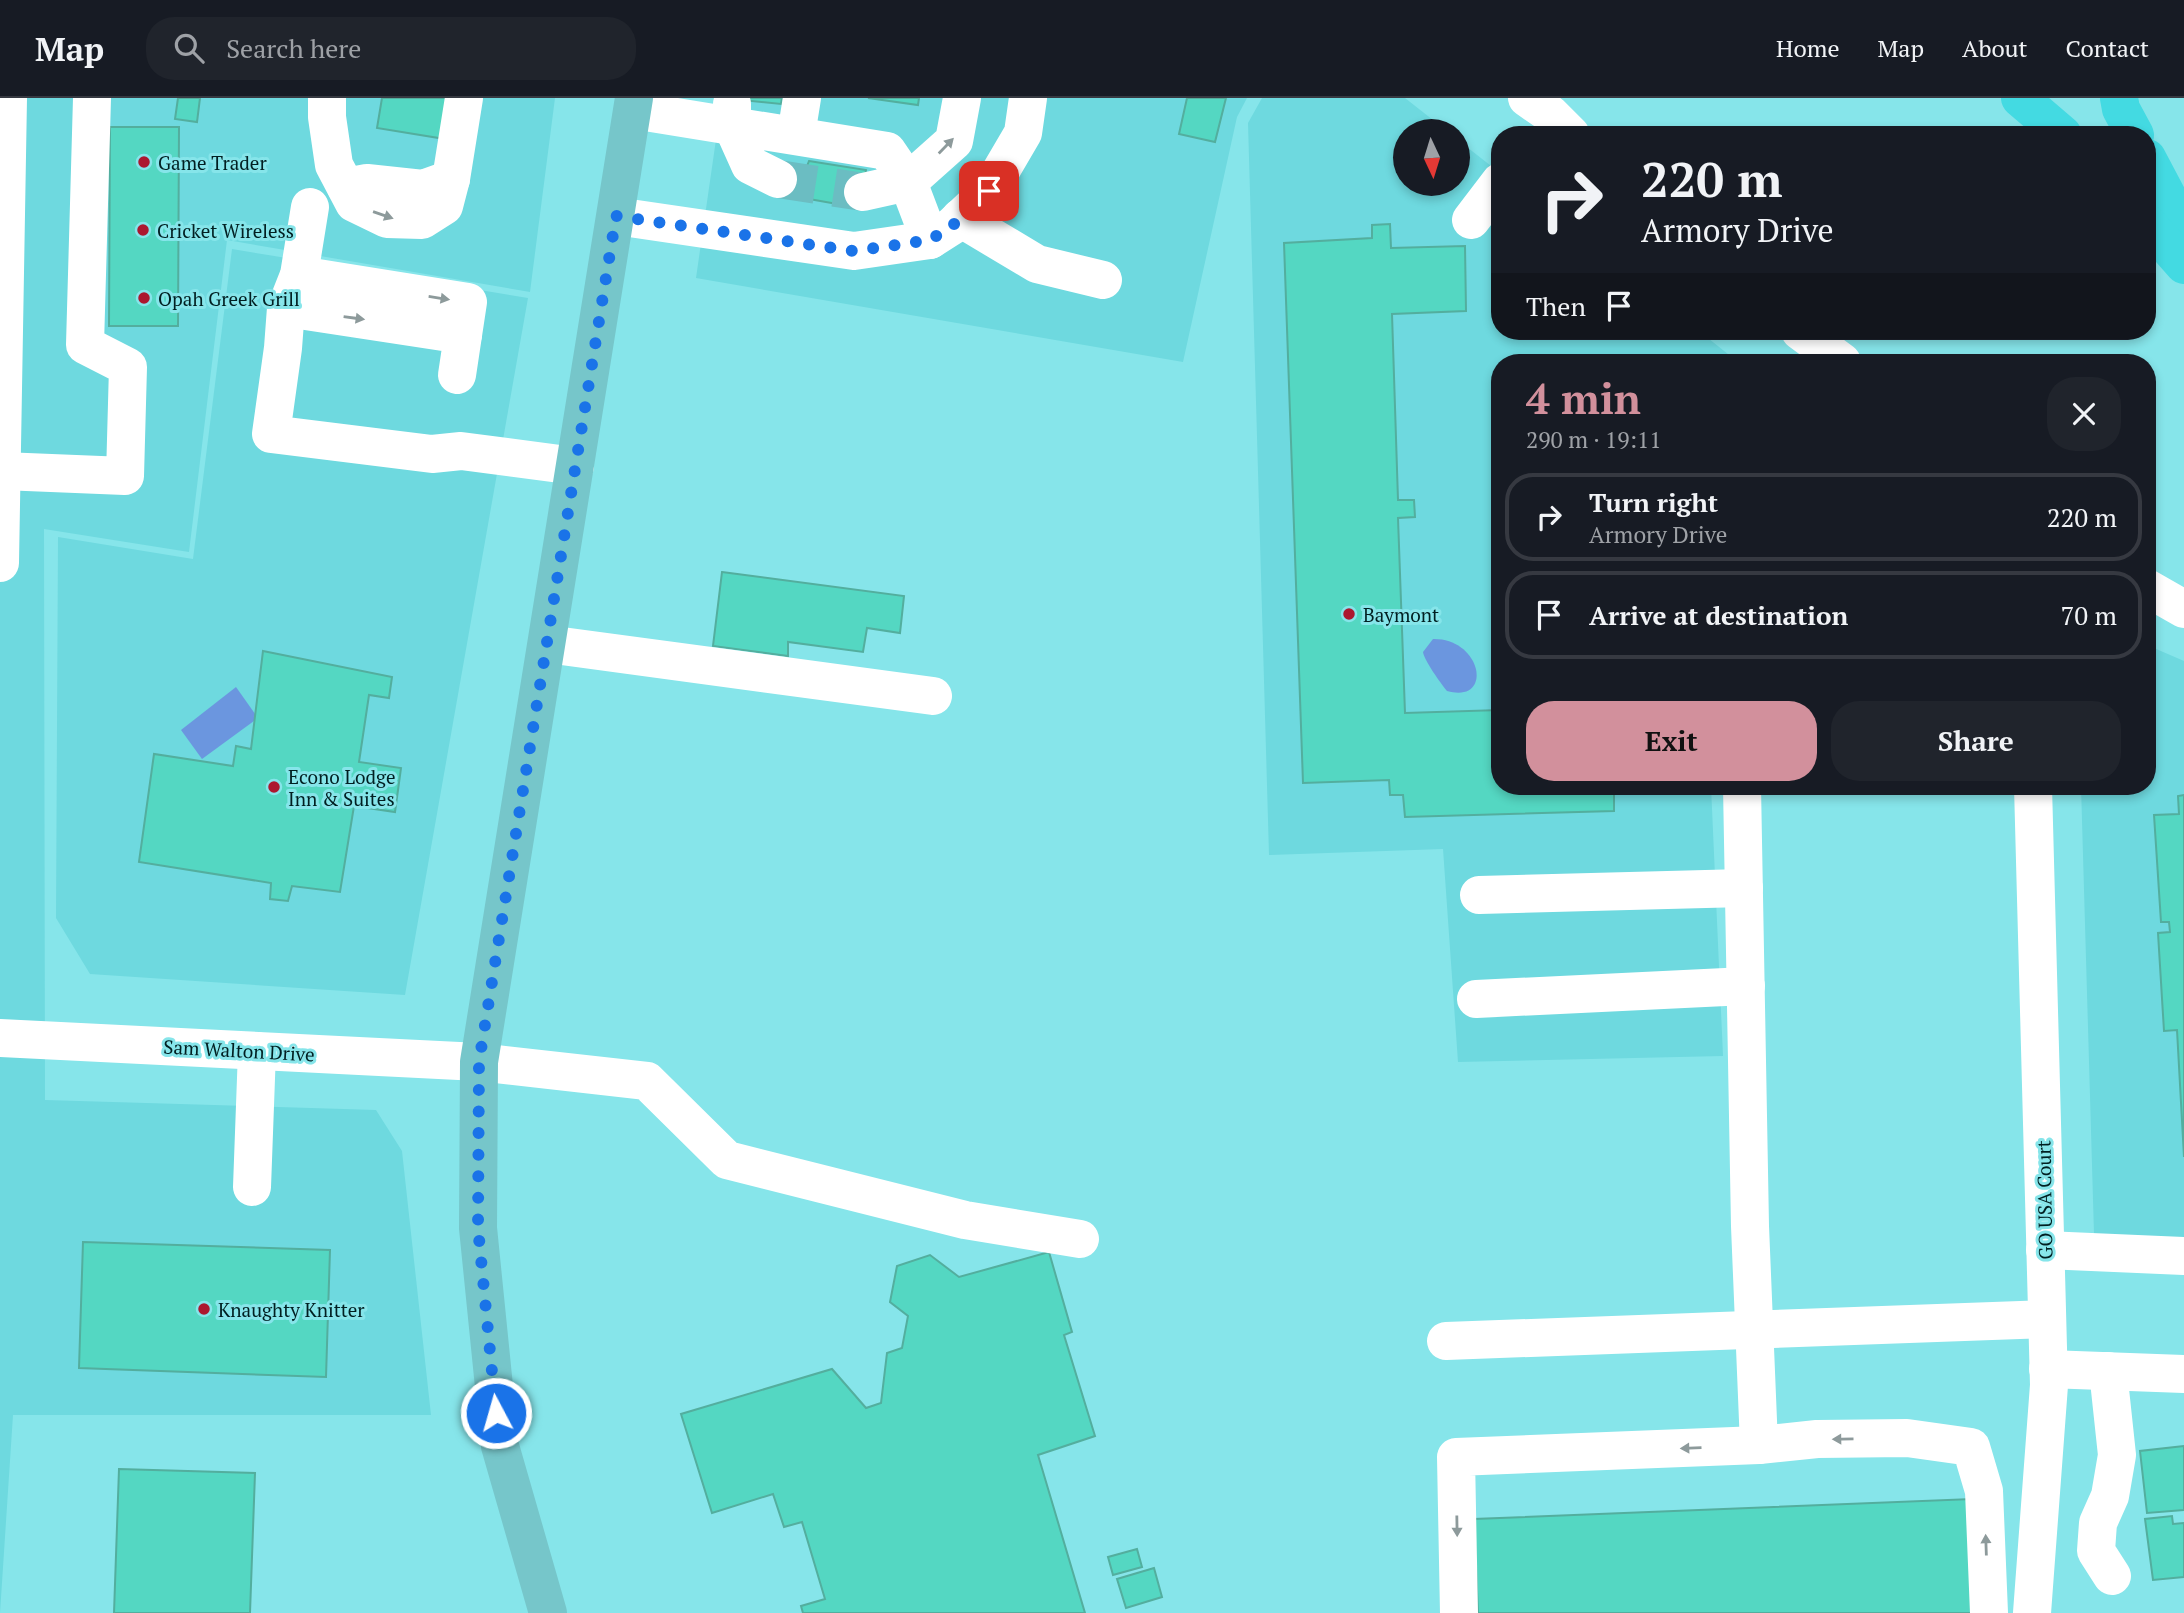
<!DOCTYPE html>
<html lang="en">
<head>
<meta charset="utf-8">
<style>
	body { margin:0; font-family:"PT Serif",serif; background:#20242c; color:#f1f3f6; height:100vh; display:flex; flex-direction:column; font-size:26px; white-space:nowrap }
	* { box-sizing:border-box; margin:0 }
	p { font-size:23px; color:#9ea1a6 }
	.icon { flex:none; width:38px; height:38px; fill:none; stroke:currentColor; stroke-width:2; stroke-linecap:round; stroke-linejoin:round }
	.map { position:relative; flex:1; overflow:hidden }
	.details { position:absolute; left:1491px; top:256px; width:665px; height:441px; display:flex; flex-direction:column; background:#171b24; border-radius:28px; box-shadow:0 4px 10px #0003 }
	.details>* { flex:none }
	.banner { position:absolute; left:1491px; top:28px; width:665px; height:214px; border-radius:28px; box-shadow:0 4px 10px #0003; background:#171b24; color:#f1f3f6; overflow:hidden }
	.needle { width:46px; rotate:176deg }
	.controls { position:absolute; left:1393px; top:21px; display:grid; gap:14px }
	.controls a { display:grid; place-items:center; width:77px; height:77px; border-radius:50%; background:#171b24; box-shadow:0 4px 10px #0003; font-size:35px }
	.pin { position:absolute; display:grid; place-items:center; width:60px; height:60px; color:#fff; margin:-30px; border-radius:14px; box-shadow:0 4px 10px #0006 }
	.me { position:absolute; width:77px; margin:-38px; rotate:354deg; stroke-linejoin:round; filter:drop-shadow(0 0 5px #0008) }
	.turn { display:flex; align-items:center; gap:24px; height:147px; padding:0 35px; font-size:32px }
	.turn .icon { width:91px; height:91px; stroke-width:2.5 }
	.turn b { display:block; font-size:49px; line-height:60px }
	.then { display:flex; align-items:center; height:66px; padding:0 35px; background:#0003; gap:14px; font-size:26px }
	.round { display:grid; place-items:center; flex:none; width:74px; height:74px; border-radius:28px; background:#20242c }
	.head { display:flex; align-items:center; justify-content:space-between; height:119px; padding:0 35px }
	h1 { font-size:42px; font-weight:700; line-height:52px; color:#d2909c }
	.action { display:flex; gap:14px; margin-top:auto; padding:14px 35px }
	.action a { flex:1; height:80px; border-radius:28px; background:#d2909c; color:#111; font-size:28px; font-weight:700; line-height:80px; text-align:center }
	.action a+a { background:#20242c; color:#f1f3f6 }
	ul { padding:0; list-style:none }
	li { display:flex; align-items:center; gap:21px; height:88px; margin:0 14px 10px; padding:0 21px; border:4px solid #363941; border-radius:28px }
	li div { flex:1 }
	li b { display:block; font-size:26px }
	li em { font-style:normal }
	header { display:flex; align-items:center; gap:42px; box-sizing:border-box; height:98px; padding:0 35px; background:#171b24; border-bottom:2px solid #363941 }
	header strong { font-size:33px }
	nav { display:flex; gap:38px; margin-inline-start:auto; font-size:24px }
	.search { width:490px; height:63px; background:#20242c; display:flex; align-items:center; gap:18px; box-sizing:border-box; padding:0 24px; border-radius:28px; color:#9ea1a6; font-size:26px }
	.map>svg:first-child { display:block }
	.built { fill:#6ed9df }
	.water { fill:#6b96df }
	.building { fill:#54d7c2; stroke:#53ae9e; stroke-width:2 }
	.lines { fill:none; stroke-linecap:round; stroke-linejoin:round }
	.minor-tunnel { stroke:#6bbdc2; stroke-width:38; stroke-dasharray:38 19; stroke-linecap:butt }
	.minor { stroke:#fff; stroke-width:38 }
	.major { stroke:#76c6ca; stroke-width:38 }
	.highway { stroke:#43dae2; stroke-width:38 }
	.oneway { fill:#8d9a9b }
	.route { stroke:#1a73e8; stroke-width:12; stroke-dasharray:0 21.6 }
	.poi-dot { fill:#ac172f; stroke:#86e5ea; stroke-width:2.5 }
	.labels { text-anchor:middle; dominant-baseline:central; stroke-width:6; stroke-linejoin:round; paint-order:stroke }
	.poi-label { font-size:19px; fill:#011f21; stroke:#86e5ea; text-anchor:start }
	.street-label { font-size:19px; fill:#011f21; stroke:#86e5ea }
</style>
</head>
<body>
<header>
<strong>Map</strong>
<div class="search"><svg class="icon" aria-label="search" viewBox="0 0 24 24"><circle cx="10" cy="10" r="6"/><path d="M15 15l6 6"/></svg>Search here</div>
<nav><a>Home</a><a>Map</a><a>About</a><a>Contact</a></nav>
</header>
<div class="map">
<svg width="2184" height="1515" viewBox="0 0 2184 1515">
	<rect width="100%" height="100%" fill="#86e5ea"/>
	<g class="built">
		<path d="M0,0H555L530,194L227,142L189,454L44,431L45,1002L376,1012L402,1053L431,1317H13L0,1515Z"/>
		<path d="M722,0H1247L1237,19L1183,264L696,180Z"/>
		<path d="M1262,0H1405L1447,33H1405V86H1458V42L1500,75V233H1699L1738,264H1500V688H1711L1723,958L1458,964L1443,751L1269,757L1248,25Z"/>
		<path d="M232,151L528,200L405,897L90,876L56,820L58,439L193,461Z"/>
		<path d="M2147,547L2184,563V1140L2094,1136L2081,688H2147Z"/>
	</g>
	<g class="water">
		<path d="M1433,541C1482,540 1494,606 1447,593C1441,586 1424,562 1423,554Z"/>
		<path d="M236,589L258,620L202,661L181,632Z"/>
	</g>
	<g class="building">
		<path d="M178,0H200L197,24L175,21Z"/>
		<path d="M382,0H452L445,41L377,30Z"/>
		<path d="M742,0H782L781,6L741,2Z"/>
		<path d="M868,0H919L918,7Z"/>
		<path d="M1187,0H1226L1215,44L1179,36Z"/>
		<path d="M110,29H179L178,228H109Z"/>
		<path d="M809,63L866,72L860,110L775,95L779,71L805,73Z"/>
		<path d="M1390,126L1391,150L1465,148L1466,213L1392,216L1398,402H1414L1415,419L1398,420L1405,615L1500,612V688H1614V713L1405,719L1403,697H1390L1389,682L1303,685L1284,145L1372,140V127Z"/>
		<path d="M722,474L904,498L900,535L867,530L863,554L788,544V558L713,548Z"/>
		<path d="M263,553L392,579L389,600L369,597L359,664L401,670L395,714L354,708L340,794L292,788L288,803L270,801L271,785L139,764L154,656L233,668L236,648L251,651Z"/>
		<path d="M2184,697V1059L2177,932L2164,933L2158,835L2170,834L2169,824H2161L2154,717L2179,716L2178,698Z"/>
		<path d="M83,1144L330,1152L326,1279L79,1270Z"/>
		<path d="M1049,1154L1072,1234L1064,1237L1095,1338L1038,1357L1085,1515H803L801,1508L825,1501L802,1424L784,1429L773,1396L712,1415L681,1316L832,1271L866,1310L881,1305L887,1255L902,1250L908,1218L890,1204L897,1168L930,1157L959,1179Z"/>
		<path d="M2184,1348V1412L2147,1415L2140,1353Z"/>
		<path d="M119,1371L255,1375L250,1515H114Z"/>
		<path d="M1972,1401L1977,1515H1478L1474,1421Z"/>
		<path d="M2172,1418L2173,1426L2184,1425V1479L2153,1482L2145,1421Z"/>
		<path d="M1137,1451L1142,1469L1113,1477L1108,1459Z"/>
		<path d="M1154,1470L1162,1499L1126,1510L1117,1481Z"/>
	</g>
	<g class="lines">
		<path class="minor-tunnel" d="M778,81L863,94"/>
		<g class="minor">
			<path d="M327,0V19L334,67L354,105L387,121L422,122L444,108L451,81L464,0"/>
			<path d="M1527,0L1550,16L1571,37"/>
			<path d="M732,6V27L750,67L778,81"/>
			<path d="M633,12L887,53L908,84L930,142"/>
			<path d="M796,37L802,0"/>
			<path d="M346,89L367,85L423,91L451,81"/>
			<path d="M863,94L908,84L954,43L962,0"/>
			<path d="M310,109L299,177L286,210L283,250L271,336L432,356L461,353L575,368"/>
			<path d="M616,118L854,153L930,142L952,128L989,93L1023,35L1028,0"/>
			<path d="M960,120L1037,166L1103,182"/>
			<path d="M1471,122L1500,84"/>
			<path d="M299,177L468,204L463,237"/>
			<path d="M286,210L463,237L457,277"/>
			<path d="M1800,233L1842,264"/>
			<path d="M2,373L125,378L128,269L85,247L92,0"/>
			<path d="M0,465L8,0"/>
			<path d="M2147,490L2184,511"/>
			<path d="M547,546L933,598"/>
			<path d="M1742,688L1750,1128L1759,1347"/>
			<path d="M1479,797L1744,790"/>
			<path d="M1476,901L1746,888"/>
			<path d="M0,940L479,964L647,983L727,1062L965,1122L1080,1141"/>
			<path d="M252,1089L257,953"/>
			<path d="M2045,1152L2184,1158"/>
			<path d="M1446,1243L2047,1221"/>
			<path d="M2048,1271L2184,1276"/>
			<path d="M2108,1273L2117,1357L2110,1398L2098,1425L2096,1453L2112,1478"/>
			<path d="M1459,1515L1456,1359L1759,1347L1817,1341L1907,1340L1971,1349L1984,1393L1989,1515"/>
			<path d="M2032,1515L2049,1287L2033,688"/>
		</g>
		<path class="major" d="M548,1515L500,1348L478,1130L479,964L634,0"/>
		<g class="highway">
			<path d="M2020,0L2063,37"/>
			<path d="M2119,0L2121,11L2135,37"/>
			<path d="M2147,60L2184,130"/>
			<path d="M2147,125L2184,167"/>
		</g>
	</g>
	<defs><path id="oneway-solid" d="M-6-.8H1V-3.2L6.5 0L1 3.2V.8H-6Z" transform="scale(1.75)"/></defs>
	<g class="oneway">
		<use href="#oneway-solid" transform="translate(946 48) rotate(-46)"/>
		<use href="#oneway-solid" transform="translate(383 117) rotate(19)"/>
		<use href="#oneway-solid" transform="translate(439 200) rotate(9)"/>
		<use href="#oneway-solid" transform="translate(354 220) rotate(8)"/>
		<use href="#oneway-solid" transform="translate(1843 1341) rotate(179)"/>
		<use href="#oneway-solid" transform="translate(1691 1350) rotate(178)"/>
		<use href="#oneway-solid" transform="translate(1457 1428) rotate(89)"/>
		<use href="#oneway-solid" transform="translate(1986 1447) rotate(-92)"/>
	</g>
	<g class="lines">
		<path class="route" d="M496,1315L478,1130L479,964L616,118L854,153L930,142L952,128L989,93"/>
	</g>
	<g class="poi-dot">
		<circle cx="144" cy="64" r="7"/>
		<circle cx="143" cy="132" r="7"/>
		<circle cx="144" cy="200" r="7"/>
		<circle cx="1349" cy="516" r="7"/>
		<circle cx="274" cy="689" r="7"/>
		<circle cx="204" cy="1211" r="7"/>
	</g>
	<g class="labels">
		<g class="poi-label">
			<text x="158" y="64">Game Trader</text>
			<text x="157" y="132">Cricket Wireless</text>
			<text x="158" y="200">Opah Greek Grill</text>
			<text x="1363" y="516">Baymont</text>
			<text x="288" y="678">Econo Lodge<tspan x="288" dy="22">Inn &amp; Suites</tspan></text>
			<text x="218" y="1211">Knaughty Knitter</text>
		</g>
		<g class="street-label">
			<text transform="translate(239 952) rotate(3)">Sam Walton Drive</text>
			<text transform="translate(2044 1102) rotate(-91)">GO USA Court</text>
		</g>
	</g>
</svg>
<div class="controls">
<a><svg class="needle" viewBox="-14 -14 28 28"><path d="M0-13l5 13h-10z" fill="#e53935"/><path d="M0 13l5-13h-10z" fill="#9ea1a6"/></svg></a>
</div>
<div class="pin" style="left:989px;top:93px;background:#d93025"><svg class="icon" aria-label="arrive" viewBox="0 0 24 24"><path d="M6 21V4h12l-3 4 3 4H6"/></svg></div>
<svg class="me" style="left:496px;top:1315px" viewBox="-20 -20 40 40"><circle r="17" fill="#1a73e8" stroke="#fff" stroke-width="3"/><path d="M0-11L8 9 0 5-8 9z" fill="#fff"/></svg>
<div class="banner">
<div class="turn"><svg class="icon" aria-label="right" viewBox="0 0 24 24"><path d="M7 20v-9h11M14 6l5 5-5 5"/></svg><div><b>220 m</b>Armory Drive</div></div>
<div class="then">Then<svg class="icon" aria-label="arrive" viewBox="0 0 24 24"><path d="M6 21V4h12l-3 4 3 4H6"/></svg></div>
</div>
<section class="details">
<div class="head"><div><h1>4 min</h1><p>290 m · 19:11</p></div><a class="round"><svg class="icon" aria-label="close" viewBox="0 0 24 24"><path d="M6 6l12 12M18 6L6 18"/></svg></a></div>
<ul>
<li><svg class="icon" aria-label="right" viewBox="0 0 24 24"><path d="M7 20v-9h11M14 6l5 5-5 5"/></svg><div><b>Turn right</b><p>Armory Drive</p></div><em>220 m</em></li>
<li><svg class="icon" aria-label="arrive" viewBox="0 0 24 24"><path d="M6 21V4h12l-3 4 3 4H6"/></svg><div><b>Arrive at destination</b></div><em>70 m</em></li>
</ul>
<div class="action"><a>Exit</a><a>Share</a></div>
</section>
</div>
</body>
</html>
